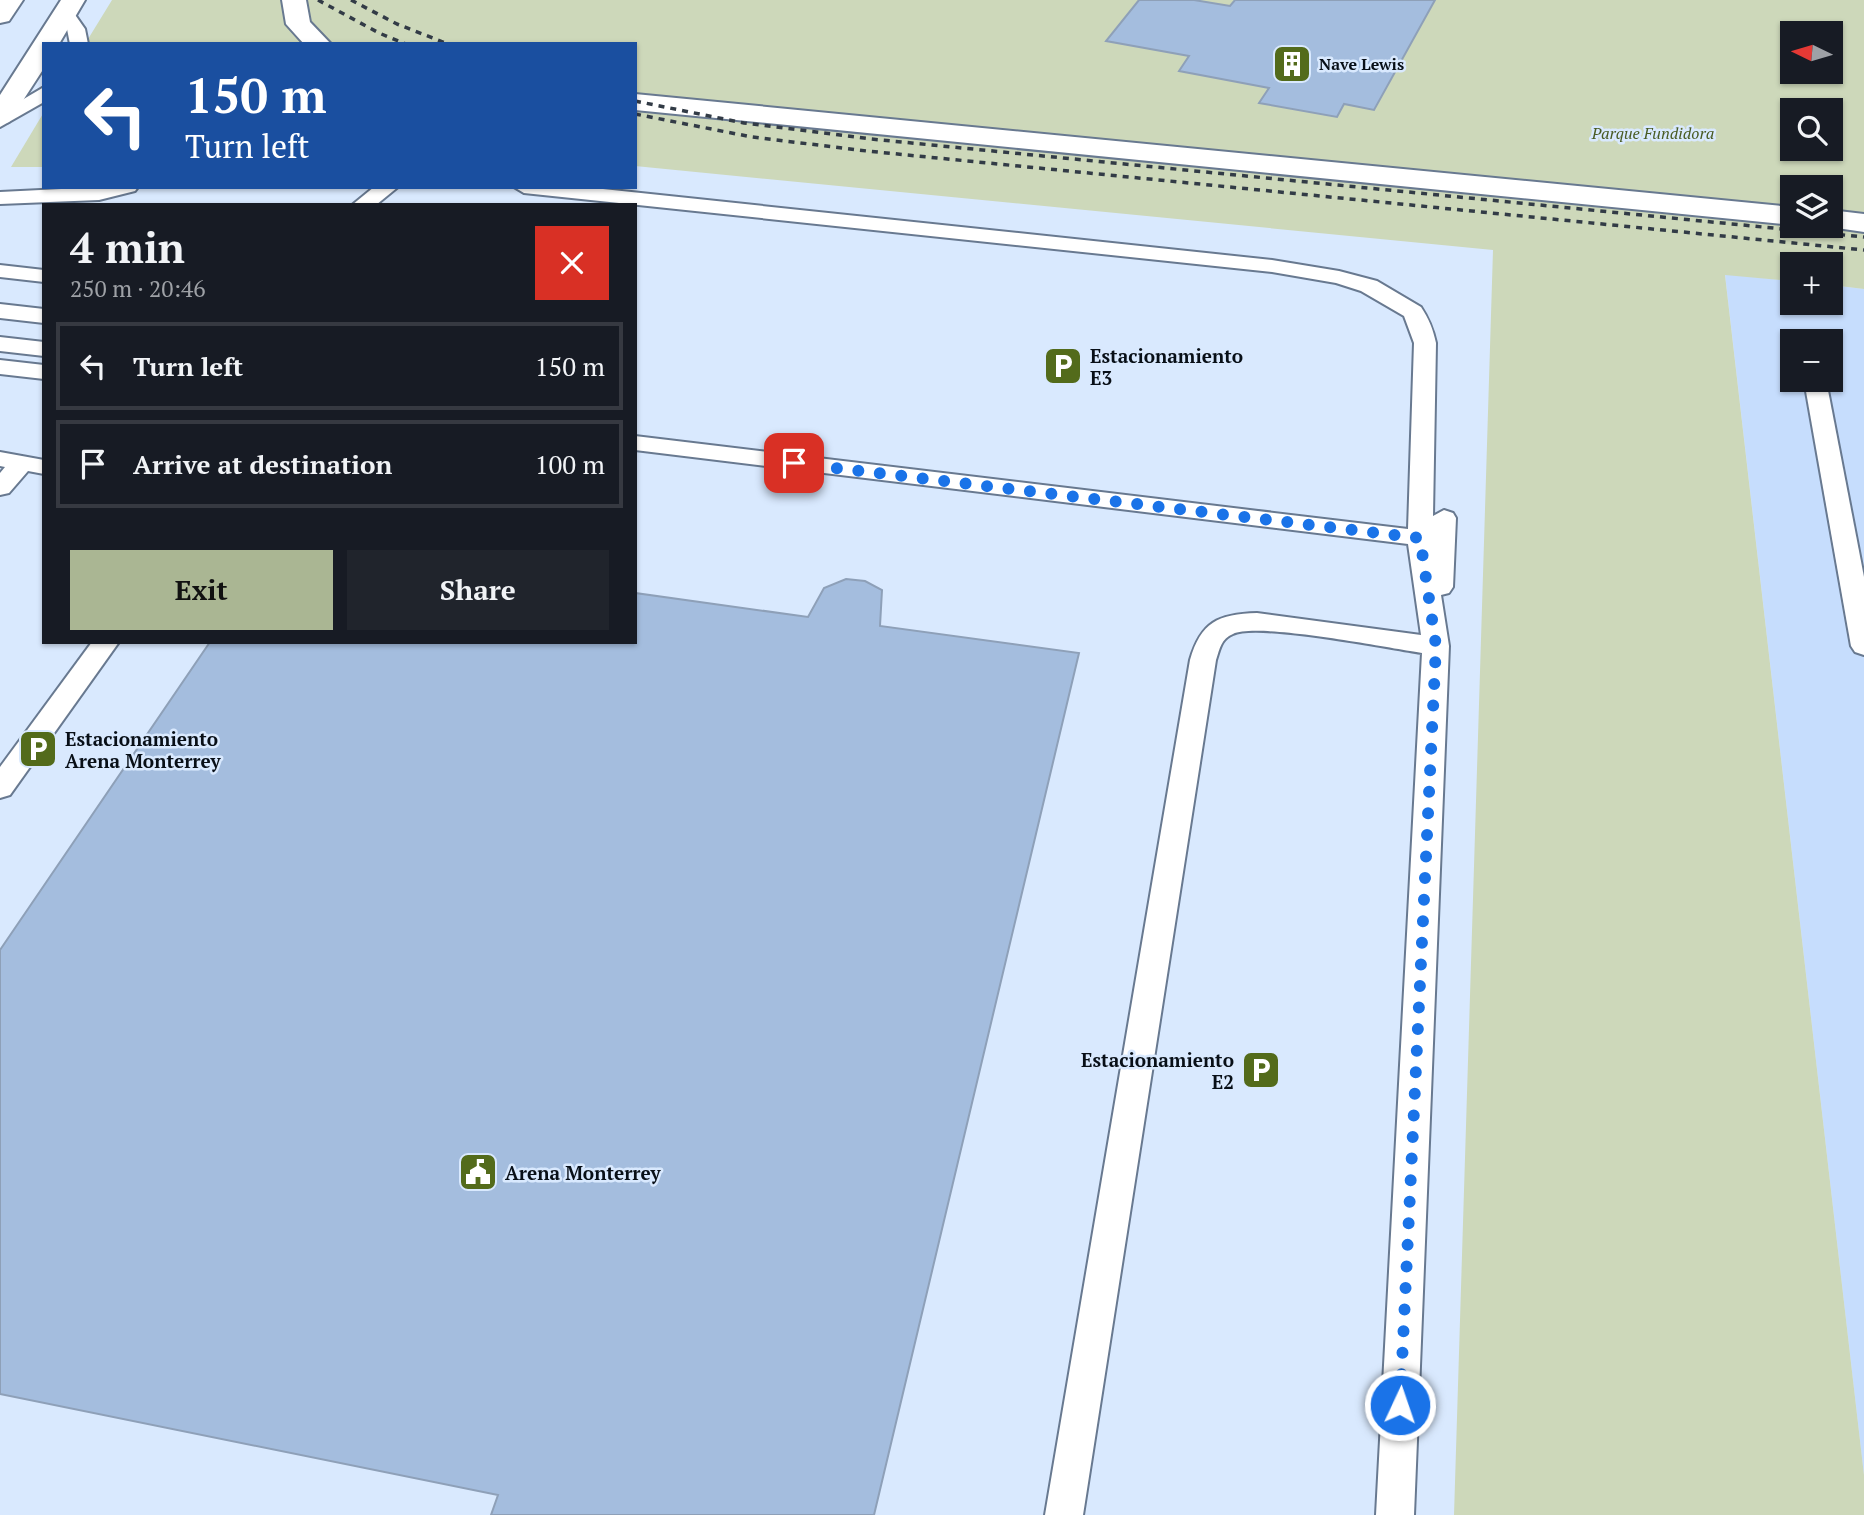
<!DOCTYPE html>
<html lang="en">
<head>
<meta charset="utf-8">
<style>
	body { margin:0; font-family:"PT Serif",serif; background:#20242c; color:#f1f3f6; height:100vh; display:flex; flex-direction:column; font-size:26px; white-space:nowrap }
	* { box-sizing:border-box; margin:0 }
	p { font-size:23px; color:#9ea1a6 }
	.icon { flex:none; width:38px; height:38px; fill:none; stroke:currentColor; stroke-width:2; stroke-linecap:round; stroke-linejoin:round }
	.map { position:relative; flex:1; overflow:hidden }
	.details { position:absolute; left:42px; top:203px; width:595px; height:441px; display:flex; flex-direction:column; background:#171b24; border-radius:0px; box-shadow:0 2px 5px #0004 }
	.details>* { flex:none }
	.banner { position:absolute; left:42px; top:42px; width:595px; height:147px; border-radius:0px; box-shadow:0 2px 5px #0004; background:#1a4fa0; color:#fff; overflow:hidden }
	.needle { width:46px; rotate:275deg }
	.buttons { position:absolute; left:1780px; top:21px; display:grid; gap:14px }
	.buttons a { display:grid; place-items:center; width:63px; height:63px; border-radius:0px; background:#171b24; box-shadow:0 2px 5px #0004; font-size:35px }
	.pin { position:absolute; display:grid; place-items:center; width:60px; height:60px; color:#fff; margin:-30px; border-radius:14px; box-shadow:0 4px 10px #0006 }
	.me { position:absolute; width:77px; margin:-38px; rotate:3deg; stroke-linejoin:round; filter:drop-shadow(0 0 5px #0008) }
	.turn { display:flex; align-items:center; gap:24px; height:147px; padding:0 28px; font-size:32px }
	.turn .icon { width:91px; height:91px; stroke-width:2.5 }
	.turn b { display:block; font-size:49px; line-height:60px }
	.round { display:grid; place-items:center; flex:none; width:74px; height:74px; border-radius:0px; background:#20242c }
	.head { display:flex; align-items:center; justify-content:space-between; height:119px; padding:0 28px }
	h1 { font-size:42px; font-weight:600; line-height:52px }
	.primary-button { display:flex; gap:14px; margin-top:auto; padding:14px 28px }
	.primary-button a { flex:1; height:80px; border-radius:0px; background:#aab693; color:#111; font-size:28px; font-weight:600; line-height:80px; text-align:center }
	.primary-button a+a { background:#20242c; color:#f1f3f6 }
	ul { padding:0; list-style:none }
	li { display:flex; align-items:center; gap:21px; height:88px; margin:0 14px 10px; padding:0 14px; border:4px solid #363941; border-radius:0px }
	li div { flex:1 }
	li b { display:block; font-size:26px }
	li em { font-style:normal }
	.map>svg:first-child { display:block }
	.built { fill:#c6ddfd; fill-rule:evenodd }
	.green { fill:#cdd8ba; fill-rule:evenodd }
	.building { fill:#a4bdde; stroke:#8ea0b8; stroke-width:2 }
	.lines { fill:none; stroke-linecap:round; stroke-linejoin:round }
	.service-casing { stroke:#687990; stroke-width:4 }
	.pedestrian-casing { stroke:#687990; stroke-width:4 }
	.tertiary-casing { stroke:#687990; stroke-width:4 }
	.primary-casing { stroke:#687990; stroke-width:4 }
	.service { fill:#fff; fill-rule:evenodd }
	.pedestrian { fill:#fff; fill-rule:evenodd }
	.tertiary { fill:#fff; fill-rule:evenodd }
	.primary { fill:#fff; fill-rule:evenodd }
	.rail { stroke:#323b46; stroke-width:3.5; stroke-dasharray:6 6; stroke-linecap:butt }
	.route { stroke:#1a73e8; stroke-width:12; stroke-dasharray:0 21.6 }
	.labels { text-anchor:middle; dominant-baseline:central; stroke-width:5; stroke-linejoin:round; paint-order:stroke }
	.far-poi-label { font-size:16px; font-weight:bold; fill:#080f17; stroke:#d9e9fe; text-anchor:start }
	.far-park-label { font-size:16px; font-style:italic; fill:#495b22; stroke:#d9e9fe }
	.poi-label { font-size:19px; font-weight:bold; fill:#080f17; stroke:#d9e9fe; text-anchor:start }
</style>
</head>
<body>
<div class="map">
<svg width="1864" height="1515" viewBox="0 0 1864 1515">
	<rect width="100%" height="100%" fill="#d9e9fe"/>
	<path class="built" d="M1725,274L1792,281V303H1830L1831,285L1864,289V1475ZM1792,341H1830V380H1792Z"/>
	<g class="green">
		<path d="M112,0H1864V289L1831,285L1830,264H1792V281L1725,275L1864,1475V1515H1454L1493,250L635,166V44H85ZM1792,33H1830V72H1792ZM1792,110H1830V149H1792ZM1792,187H1830V226H1792Z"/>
		<path d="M44,112V167H11Z"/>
	</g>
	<g class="building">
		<path d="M1139,0H1194L1230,6L1235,0H1435L1374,110L1344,104L1337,117L1259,103L1269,88L1179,71L1189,56L1106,41Z"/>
		<path d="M846,579L865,581L882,590L880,626L1079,653L874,1515H491L498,1495L0,1394V950L210,642H635V593L808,617L824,588Z"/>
	</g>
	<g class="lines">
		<defs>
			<g id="service">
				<path d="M65,8L71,9L85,29L88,44H70L67,29L56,13Z"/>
				<path d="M44,87V102L0,127V113Z"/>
				<path d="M102,187H138L135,191L99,200L0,204V192Z"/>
				<path d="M374,187H398L376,205H352Z"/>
				<path d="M514,187H584L1272,260L1339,271L1377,281L1421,307C1429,319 1433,329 1436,343L1433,516L1444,510L1453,513L1456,518L1453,587L1449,593L1441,595L1449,646L1414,1515H1376L1422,653C1388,648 1257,622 1233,634C1221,639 1220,648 1216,660L1083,1515H1045L1190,660C1201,622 1218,614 1257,613L1421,635L1408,544L635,450V436L1408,529L1414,343L1404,316L1361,291L1336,283L1272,272L524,193Z"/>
				<path d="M0,265L44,270V282L0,277Z"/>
				<path d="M0,304L44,309V323L0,318Z"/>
				<path d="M0,337L44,342V356L0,351Z"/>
				<path d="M0,360L44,365V379L0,374Z"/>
				<path d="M1804,380H1826L1864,577V655L1855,652L1851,646Z"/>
				<path d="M0,452L44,460V474L28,471L9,493L0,495V473L5,467L0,466Z"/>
				<path d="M92,642H119L10,795L0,798V767Z"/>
			</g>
			<g id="pedestrian">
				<path d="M282,0H306L310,22L331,44H304L286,24Z"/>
				<path d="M635,94L1792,207V225L635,110Z"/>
				<path d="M1830,210L1864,214V232L1823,226H1830Z"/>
			</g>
			<path id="tertiary" d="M61,0H85L59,44H44V68L9,122L0,124V95Z"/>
			<path id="primary" d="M0,0H23L9,21L0,23Z"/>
		</defs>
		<use href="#service" class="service-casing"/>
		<use href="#pedestrian" class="pedestrian-casing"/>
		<use href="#tertiary" class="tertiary-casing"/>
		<use href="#primary" class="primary-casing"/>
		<use href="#service" class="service"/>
		<use href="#pedestrian" class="pedestrian"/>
		<use href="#tertiary" class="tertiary"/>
		<use href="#primary" class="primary"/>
		<g class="rail">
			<path d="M318,0L379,33L406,44"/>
			<path d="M351,0L397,24L448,44"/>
			<path d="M635,101L744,123L871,139L1864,237"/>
			<path d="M635,114L752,137L867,151L1864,250"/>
		</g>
	</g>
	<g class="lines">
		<path class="route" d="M794,463L1420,538L1436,646L1400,1405"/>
	</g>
	<defs>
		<symbol id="building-square" viewBox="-11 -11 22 22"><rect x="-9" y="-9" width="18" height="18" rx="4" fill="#536b1b" stroke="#d9e9fe"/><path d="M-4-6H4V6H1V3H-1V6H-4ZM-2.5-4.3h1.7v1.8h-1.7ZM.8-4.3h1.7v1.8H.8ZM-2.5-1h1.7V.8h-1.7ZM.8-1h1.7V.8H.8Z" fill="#fff"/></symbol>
		<symbol id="parking-square" viewBox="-11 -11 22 22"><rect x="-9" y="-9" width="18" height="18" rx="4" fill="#536b1b" stroke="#d9e9fe"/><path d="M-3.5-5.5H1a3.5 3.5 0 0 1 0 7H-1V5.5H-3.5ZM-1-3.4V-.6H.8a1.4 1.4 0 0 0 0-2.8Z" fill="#fff"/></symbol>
		<symbol id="civic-square" viewBox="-11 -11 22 22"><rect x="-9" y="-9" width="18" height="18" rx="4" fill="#536b1b" stroke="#d9e9fe"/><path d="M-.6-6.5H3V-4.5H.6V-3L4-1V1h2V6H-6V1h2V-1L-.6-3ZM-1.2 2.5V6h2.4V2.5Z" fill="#fff"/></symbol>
	</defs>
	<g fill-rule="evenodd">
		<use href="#building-square" x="1270" y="42" width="44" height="44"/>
		<use href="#parking-square" x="1041" y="344" width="44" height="44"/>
		<use href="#parking-square" x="16" y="727" width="44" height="44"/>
		<use href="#parking-square" x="1239" y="1048" width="44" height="44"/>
		<use href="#civic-square" x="456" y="1150" width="44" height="44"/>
	</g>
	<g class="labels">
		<g class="far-poi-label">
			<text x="1319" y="64">Nave Lewis</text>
		</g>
		<g class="far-park-label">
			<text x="1653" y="133">Parque Fundidora</text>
		</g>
		<g class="poi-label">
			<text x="1090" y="355">Estacionamiento<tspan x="1090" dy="22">E3</tspan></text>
			<text x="65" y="738">Estacionamiento<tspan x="65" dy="22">Arena Monterrey</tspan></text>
			<text x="1234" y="1059" text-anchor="end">Estacionamiento<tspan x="1234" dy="22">E2</tspan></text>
			<text x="505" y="1172">Arena Monterrey</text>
		</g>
	</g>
</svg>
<div class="buttons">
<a><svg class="needle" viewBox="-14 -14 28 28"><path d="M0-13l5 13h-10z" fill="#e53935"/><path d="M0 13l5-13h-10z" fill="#9ea1a6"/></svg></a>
<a><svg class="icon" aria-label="search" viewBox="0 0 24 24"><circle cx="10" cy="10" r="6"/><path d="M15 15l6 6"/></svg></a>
<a><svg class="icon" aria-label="layers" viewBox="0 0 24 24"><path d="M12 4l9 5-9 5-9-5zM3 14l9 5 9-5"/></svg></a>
<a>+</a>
<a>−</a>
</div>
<div class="pin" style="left:794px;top:463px;background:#d93025"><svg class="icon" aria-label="arrive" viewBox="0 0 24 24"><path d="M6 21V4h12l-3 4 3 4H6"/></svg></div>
<svg class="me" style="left:1400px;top:1405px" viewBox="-20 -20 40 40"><circle r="17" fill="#1a73e8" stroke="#fff" stroke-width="3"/><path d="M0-11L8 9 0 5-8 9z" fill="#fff"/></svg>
<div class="banner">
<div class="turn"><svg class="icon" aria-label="left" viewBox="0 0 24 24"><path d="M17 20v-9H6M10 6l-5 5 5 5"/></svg><div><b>150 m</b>Turn left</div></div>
</div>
<section class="details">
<div class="head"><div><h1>4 min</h1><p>250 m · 20:46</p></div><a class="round" style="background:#d93025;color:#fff"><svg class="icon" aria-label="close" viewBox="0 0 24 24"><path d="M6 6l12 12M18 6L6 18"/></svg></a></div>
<ul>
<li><svg class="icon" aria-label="left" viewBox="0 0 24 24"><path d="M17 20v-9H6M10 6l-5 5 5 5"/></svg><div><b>Turn left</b></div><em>150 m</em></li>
<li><svg class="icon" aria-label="arrive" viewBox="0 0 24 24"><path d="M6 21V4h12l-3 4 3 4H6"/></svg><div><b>Arrive at destination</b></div><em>100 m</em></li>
</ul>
<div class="primary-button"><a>Exit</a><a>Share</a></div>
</section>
</div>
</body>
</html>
